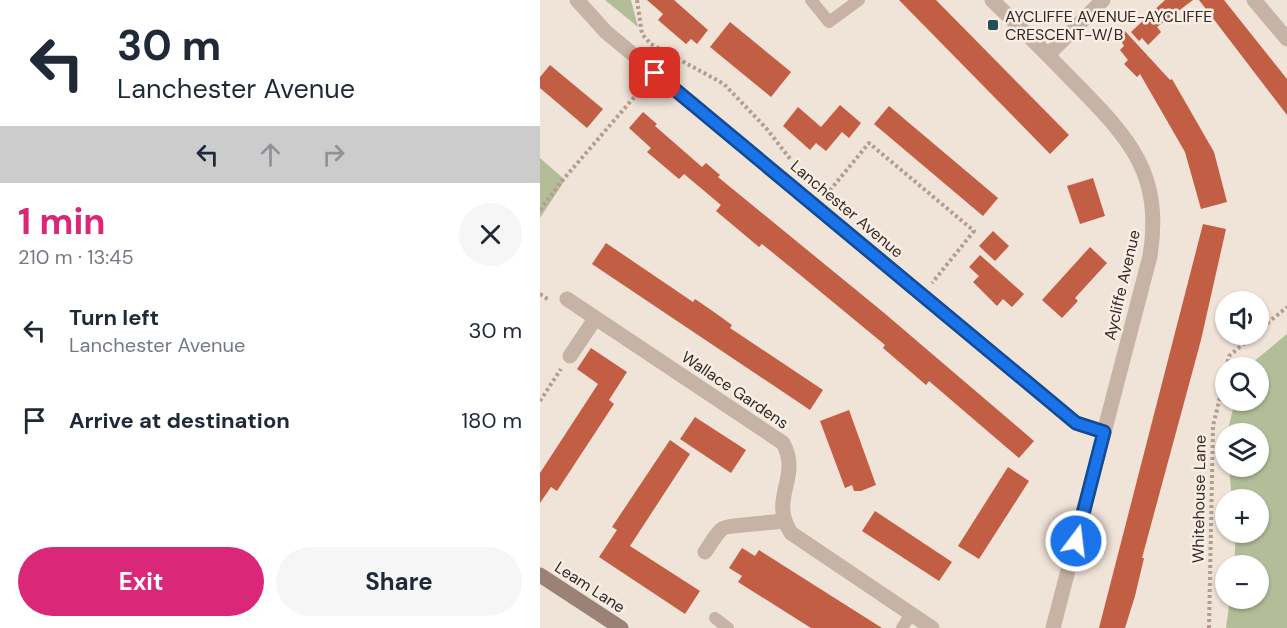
<!DOCTYPE html>
<html lang="en">
<head>
<meta charset="utf-8">
<style>
	body { margin:0; font-family:"DM Sans",sans-serif; background:#f6f6f7; color:#1f2937; height:100vh; display:flex; flex-direction:column; font-size:22px; white-space:nowrap }
	* { box-sizing:border-box; margin:0 }
	p { font-size:20px; color:#747a83 }
	.icon { flex:none; width:33px; height:33px; fill:none; stroke:currentColor; stroke-width:2; stroke-linecap:round; stroke-linejoin:round }
	.map { position:relative; flex:1; overflow:hidden }
	.sheet { display:flex; flex-direction:column; background:#fff; width:540px }
	.sheet>* { flex:none }
	.guide { background:#fff; color:#1f2937; overflow:hidden }
	.tools { position:absolute; left:675px; top:291px; display:grid; gap:12px }
	.tools a { display:grid; place-items:center; width:54px; height:54px; border-radius:50%; background:#fff; box-shadow:0 2px 4px #0004; font-size:30px }
	.pin { position:absolute; display:grid; place-items:center; width:51px; height:51px; color:#fff; margin:-26px; border-radius:12px; box-shadow:0 3px 9px #0006 }
	.me { position:absolute; width:66px; margin:-33px; rotate:15deg; stroke-linejoin:round; filter:drop-shadow(0 0 4px #0008) }
	.turn { display:flex; align-items:center; gap:21px; height:126px; padding:0 18px; font-size:27px }
	.turn .icon { width:78px; height:78px; stroke-width:2.5 }
	.turn b { display:block; font-size:42px; line-height:51px }
	.lanes { display:flex; align-items:center; height:57px; padding:0 18px; background:#0003; justify-content:center; gap:30px; direction:ltr }
	.lanes .off { opacity:.35 }
	.round { display:grid; place-items:center; flex:none; width:63px; height:63px; border-radius:32px; background:#f6f6f7 }
	.headline { display:flex; align-items:center; justify-content:space-between; height:102px; padding:0 18px }
	h1 { font-size:36px; font-weight:700; line-height:45px; color:#db2777 }
	.cta { display:flex; gap:12px; margin-top:auto; padding:12px 18px }
	.cta a { flex:1; height:69px; border-radius:36px; background:#db2777; color:#fff; font-size:24px; font-weight:700; line-height:69px; text-align:center }
	.cta a+a { background:#f6f6f7; color:#1f2937 }
	ul { padding:0; list-style:none }
	li { display:flex; align-items:center; gap:18px; height:90px; padding:0 18px }
	li div { flex:1 }
	li b { display:block; font-size:22px }
	li em { font-style:normal }
	main { display:flex; flex:1; min-height:0 }
	.map>svg:first-child { display:block }
	.green { fill:#b3be99 }
	.building { fill:#c15e44 }
	.lines { fill:none; stroke-linecap:round; stroke-linejoin:round }
	.path { stroke:#b29d8f; stroke-width:4; stroke-dasharray:3 3; stroke-linecap:butt }
	.service { stroke:#c7b3a5; stroke-width:12 }
	.minor { stroke:#c7b3a5; stroke-width:15 }
	.secondary { stroke:#9a8276; stroke-width:15 }
	.route-casing { stroke:#114b97; stroke-width:15 }
	.route { stroke:#1a73e8; stroke-width:10 }
	.poi-dot { fill:#1d5152; stroke:#f8eee4; stroke-width:2 }
	.labels { text-anchor:middle; dominant-baseline:central; stroke-width:5; stroke-linejoin:round; paint-order:stroke }
	.poi-label { font-size:16px; fill:#332926; stroke:#f8eee4; text-anchor:start }
	.street-label { font-size:16px; fill:#332926; stroke:#f8eee4 }
</style>
</head>
<body>
<main>
<section class="sheet">
<div class="guide">
<div class="turn"><svg class="icon" aria-label="left" viewBox="0 0 24 24"><path d="M17 20v-9H6M10 6l-5 5 5 5"/></svg><div><b>30 m</b>Lanchester Avenue</div></div>
<div class="lanes"><svg class="icon" aria-label="left" viewBox="0 0 24 24"><path d="M17 20v-9H6M10 6l-5 5 5 5"/></svg><svg class="icon off" aria-label="ahead" viewBox="0 0 24 24"><path d="M12 20V5M6 11l6-6 6 6"/></svg><svg class="icon off" aria-label="right" viewBox="0 0 24 24"><path d="M7 20v-9h11M14 6l5 5-5 5"/></svg></div>
</div>
<div class="headline"><div><h1>1 min</h1><p>210 m · 13:45</p></div><a class="round"><svg class="icon" aria-label="close" viewBox="0 0 24 24"><path d="M6 6l12 12M18 6L6 18"/></svg></a></div>
<ul>
<li><svg class="icon" aria-label="left" viewBox="0 0 24 24"><path d="M17 20v-9H6M10 6l-5 5 5 5"/></svg><div><b>Turn left</b><p>Lanchester Avenue</p></div><em>30 m</em></li>
<li><svg class="icon" aria-label="arrive" viewBox="0 0 24 24"><path d="M6 21V4h12l-3 4 3 4H6"/></svg><div><b>Arrive at destination</b></div><em>180 m</em></li>
</ul>
<div class="cta"><a>Exit</a><a>Share</a></div>
</section>
<div class="map">
<svg width="747" height="628" viewBox="0 0 747 628">
	<rect width="100%" height="100%" fill="#f0e3d8"/>
	<g class="green">
		<path d="M65,0H91L98,27Z"/>
		<path d="M0,158L25,180L0,218Z"/>
		<path d="M747,334V628H686L690,599L718,598V566L694,565L696,533L718,532V500L692,499L689,467L718,466V434L687,433L695,401L718,400V368L707,367Z"/>
	</g>
	<g class="building">
		<path d="M107,0H134L168,30L157,44L151,39L146,44L118,20L123,14Z"/>
		<path d="M359,0H396L529,135L510,154Z"/>
		<path d="M625,0H653L617,27L621,32L608,45L602,38L599,41L591,32Z"/>
		<path d="M659,0H684L747,79V115Z"/>
		<path d="M190,22L251,72L231,97L170,47Z"/>
		<path d="M584,30L630,80L632,79L674,152L687,202L661,209L645,152L600,74L597,77L584,64L588,60L580,50L584,46L578,35Z"/>
		<path d="M10,65L63,109L47,128L0,88V77Z"/>
		<path d="M300,105L321,123L309,138L302,132L286,151L276,143L270,150L243,126L258,107L281,127Z"/>
		<path d="M349,106L458,198L443,216L334,124Z"/>
		<path d="M103,112L117,124L115,126L162,167L166,163L180,175L178,177L343,312L494,441L479,458L389,381L386,385L343,348L345,345L259,274L222,244L219,247L176,211L181,205L144,174L139,179L107,152L111,148L89,128Z"/>
		<path d="M553,178L565,216L540,224L527,186Z"/>
		<path d="M663,224L686,229L661,340L602,558H604L595,596L585,628H559Z"/>
		<path d="M453,231L469,246L455,261L439,246Z"/>
		<path d="M66,243L153,302L155,299L174,312L192,325L190,328L283,390L270,410L52,264Z"/>
		<path d="M550,247L567,263L535,298L538,301L522,318L502,300Z"/>
		<path d="M440,255L484,294L472,307L463,299L457,306L433,282L439,276L429,267Z"/>
		<path d="M51,348L87,372L69,400L74,404L17,491L11,487L0,503V473L58,384L37,369Z"/>
		<path d="M309,410L336,485L321,491H314L312,485L305,488L280,421Z"/>
		<path d="M155,417L206,450L191,473L140,439Z"/>
		<path d="M130,440L150,454L90,546L160,591L145,614L59,557L77,530L72,527Z"/>
		<path d="M468,467L489,481L439,559L418,546Z"/>
		<path d="M335,511L412,562L399,581L322,531Z"/>
		<path d="M202,548L215,556L219,550L342,628H271L198,582L202,576L189,568Z"/>
	</g>
	<g class="lines">
		<g class="path">
			<path d="M97,0L102,34L110,43"/>
			<path d="M111,44L184,84L226,128L251,160"/>
			<path d="M286,195L329,143L434,231L392,283"/>
			<path d="M0,210L21,182L103,87"/>
			<path d="M0,294L9,300"/>
			<path d="M718,331L747,307"/>
			<path d="M686,368L689,356L715,334"/>
			<path d="M0,401L21,369"/>
			<path d="M669,628L673,426L686,372"/>
		</g>
		<g class="service">
			<path d="M271,0L289,22L319,0"/>
			<path d="M175,618L188,628"/>
			<path d="M362,628L371,614"/>
		</g>
		<g class="minor">
			<path d="M37,0L66,32L536,423L564,432"/>
			<path d="M452,0C481,28 509,56 536,84C590,139 623,174 610,256L513,628"/>
			<path d="M714,0L747,39"/>
			<path d="M508,55L563,0"/>
			<path d="M27,299L243,443C262,478 228,498 251,533L392,628"/>
			<path d="M30,356L55,319"/>
			<path d="M165,552C170,545 175,535 182,529C186,525 231,523 242,521"/>
		</g>
		<path class="secondary" d="M0,575L81,628"/>
	</g>
	<g class="lines">
		<defs>
			<path id="route" d="M115,73L536,423L564,432L536,541"/>
		</defs>
		<use href="#route" class="route-casing"/>
		<use href="#route" class="route"/>
	</g>
	<rect class="poi-dot" x="447" y="19" width="12" height="12" rx="3"/>
	<g class="labels">
		<g class="poi-label">
			<text x="465" y="16">AYCLIFFE AVENUE-AYCLIFFE<tspan x="465" dy="18">CRESCENT-W/B</tspan></text>
		</g>
		<g class="street-label">
			<text transform="translate(307 209) rotate(40)">Lanchester Avenue</text>
			<text transform="translate(582 285) rotate(-77)">Aycliffe Avenue</text>
			<text transform="translate(195 390) rotate(34)">Wallace Gardens</text>
			<text transform="translate(659 499) rotate(-89)">Whitehouse Lane</text>
			<text transform="translate(50 587) rotate(33)">Leam Lane</text>
		</g>
	</g>
</svg>
<div class="tools">
<a><svg class="icon" aria-label="sound" viewBox="0 0 24 24"><path d="M4 9h4l5-4v14l-5-4H4zM17 9q2 3 0 6"/></svg></a>
<a><svg class="icon" aria-label="search" viewBox="0 0 24 24"><circle cx="10" cy="10" r="6"/><path d="M15 15l6 6"/></svg></a>
<a><svg class="icon" aria-label="layers" viewBox="0 0 24 24"><path d="M12 4l9 5-9 5-9-5zM3 14l9 5 9-5"/></svg></a>
<a>+</a>
<a>−</a>
</div>
<div class="pin" style="left:115px;top:73px;background:#d93025"><svg class="icon" aria-label="arrive" viewBox="0 0 24 24"><path d="M6 21V4h12l-3 4 3 4H6"/></svg></div>
<svg class="me" style="left:536px;top:541px" viewBox="-20 -20 40 40"><circle r="17" fill="#1a73e8" stroke="#fff" stroke-width="3"/><path d="M0-11L8 9 0 5-8 9z" fill="#fff"/></svg>
</div>
</main>
</body>
</html>
